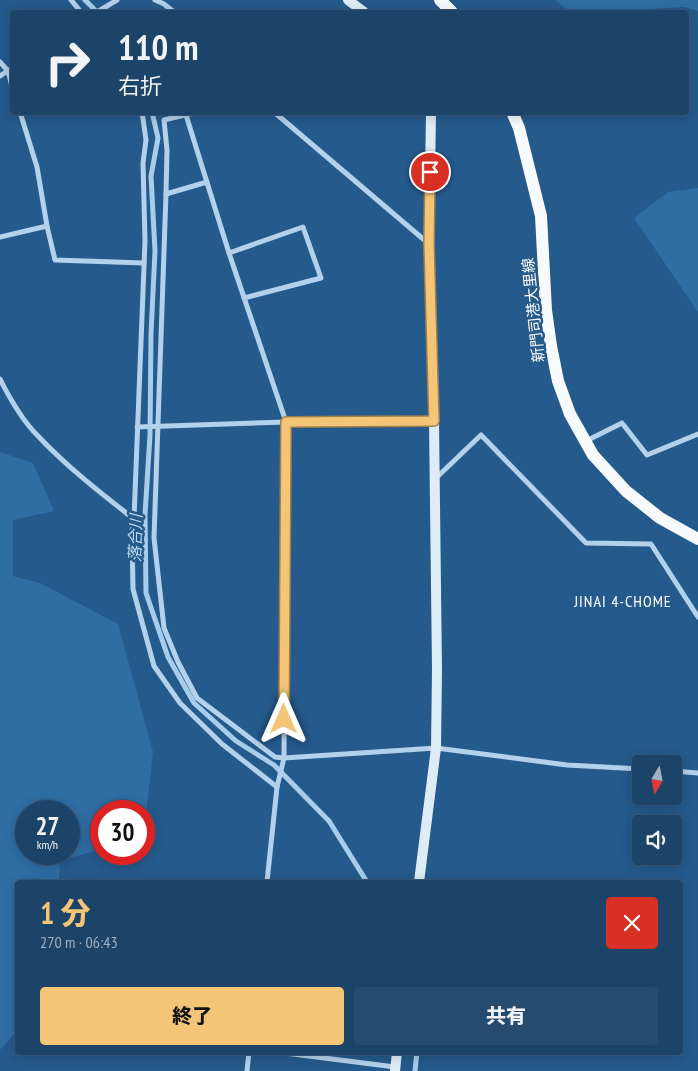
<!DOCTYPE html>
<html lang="ja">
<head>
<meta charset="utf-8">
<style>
	body { margin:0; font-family:"PT Sans Narrow","Noto Sans JP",sans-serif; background:#254b6f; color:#f1f3f6; height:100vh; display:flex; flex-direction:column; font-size:19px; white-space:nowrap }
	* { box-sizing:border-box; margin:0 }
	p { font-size:16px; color:#a0b0c0 }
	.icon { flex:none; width:28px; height:28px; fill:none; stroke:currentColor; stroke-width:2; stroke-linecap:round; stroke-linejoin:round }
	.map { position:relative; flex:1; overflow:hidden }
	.panel { position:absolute; left:15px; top:880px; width:668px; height:175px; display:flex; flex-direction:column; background:#1c4469; border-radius:5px; box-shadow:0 2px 12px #0003,0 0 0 1px #3a5c7d }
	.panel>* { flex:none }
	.top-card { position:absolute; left:10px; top:10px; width:679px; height:105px; border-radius:5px; box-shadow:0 2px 12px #0003,0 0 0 1px #3a5c7d; background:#1c4469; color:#f1f3f6; overflow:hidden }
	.needle { width:32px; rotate:190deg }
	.buttons { position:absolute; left:632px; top:755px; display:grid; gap:10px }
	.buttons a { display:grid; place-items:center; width:50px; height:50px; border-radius:5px; background:#1c4469; box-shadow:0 2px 12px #0003,0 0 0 1px #3a5c7d; font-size:25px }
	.speed { position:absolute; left:15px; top:800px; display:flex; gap:10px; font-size:25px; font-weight:700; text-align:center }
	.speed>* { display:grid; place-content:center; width:65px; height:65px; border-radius:50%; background:#1c4469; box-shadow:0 2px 12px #0003,0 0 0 1px #3a5c7d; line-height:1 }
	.speed small { font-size:12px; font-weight:400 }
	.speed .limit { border:8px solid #d22; background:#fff; color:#111 }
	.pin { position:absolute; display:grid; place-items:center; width:42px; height:42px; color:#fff; margin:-21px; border:2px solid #fff; border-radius:50%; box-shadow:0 1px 5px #0007 }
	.me { position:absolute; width:55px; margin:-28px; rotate:0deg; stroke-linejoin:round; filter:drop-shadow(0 0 4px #0008) }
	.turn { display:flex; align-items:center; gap:18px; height:105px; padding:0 25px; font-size:22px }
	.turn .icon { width:65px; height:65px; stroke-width:2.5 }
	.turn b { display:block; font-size:35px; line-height:42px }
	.round { display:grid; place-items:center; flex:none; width:52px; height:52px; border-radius:5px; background:#254b6f }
	.headline { display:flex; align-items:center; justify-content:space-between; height:85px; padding:0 25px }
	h1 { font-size:30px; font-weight:800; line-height:38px; color:#f4c577 }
	.action { display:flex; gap:10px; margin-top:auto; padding:10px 25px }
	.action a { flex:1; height:58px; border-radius:5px; background:#f4c577; color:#111; font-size:20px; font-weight:800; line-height:58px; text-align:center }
	.action a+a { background:#254b6f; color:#f1f3f6 }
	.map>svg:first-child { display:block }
	.green { fill:#2f6da3; fill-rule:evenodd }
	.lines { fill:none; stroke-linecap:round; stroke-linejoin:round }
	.stream { stroke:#a7cdeb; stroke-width:5 }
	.street { stroke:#b3d1ea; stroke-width:5 }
	.secondary { stroke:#deecf8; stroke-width:10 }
	.primary { stroke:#f7fbfe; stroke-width:12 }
	.route-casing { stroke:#9f804d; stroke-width:12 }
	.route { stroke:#f4c577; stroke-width:9 }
	.labels { text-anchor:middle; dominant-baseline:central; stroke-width:5; stroke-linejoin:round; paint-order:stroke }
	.street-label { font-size:15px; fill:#fff; stroke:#255a8c }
	.water-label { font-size:16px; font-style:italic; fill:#bfdaf1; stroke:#255a8c }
	.neighbourhood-label { font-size:16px; letter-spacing:1px; fill:#fff; stroke:#255a8c }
</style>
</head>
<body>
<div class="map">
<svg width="698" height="1071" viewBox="0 0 698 1071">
	<rect width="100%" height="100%" fill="#255a8c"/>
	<g class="green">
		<path d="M555,0H698V11L684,7L605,12H570Z"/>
		<path d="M698,188V312L634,218L668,192Z"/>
		<path d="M0,452L33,463L54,511L13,520V576L40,583L118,624L153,752L144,833V811H101V849L60,861L59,882H18L17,1031L0,1050ZM26,811H69V854H26Z"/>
	</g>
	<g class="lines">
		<g class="stream">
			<path d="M85,0L97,12"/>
			<path d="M152,112L158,138L151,176L155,251L151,334L150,435L145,515L146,593L168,657L194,703L236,741L274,765L329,821L367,882"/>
			<path d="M415,1071L417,1052"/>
		</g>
		<g class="street">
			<path d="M71,0L81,12"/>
			<path d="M155,0L164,4L174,12"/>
			<path d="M97,12L117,0"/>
			<path d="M0,62L8,71L12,87"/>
			<path d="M0,76L12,68"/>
			<path d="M142,112L146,140L143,163L145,241L134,519L132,531L133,589L154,666L180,703L222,744L277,787"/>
			<path d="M197,112L164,120L167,150L166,194L207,182"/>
			<path d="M274,112L429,244"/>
			<path d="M186,115L229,253L286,422L284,758L277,787L267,882"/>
			<path d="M166,194L154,538L164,628L178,662L197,698L275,757L284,758L436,748L567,765L641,769"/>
			<path d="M47,226L55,260L144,263"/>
			<path d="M0,237L47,226L37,167L20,112"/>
			<path d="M229,253L303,227L321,278L244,298"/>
			<path d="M0,379C10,399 22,420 38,436C67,467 101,493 134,519"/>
			<path d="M137,427L286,422L434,421"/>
			<path d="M586,441L622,423L647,455L698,434"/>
			<path d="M435,479L481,435L586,543L651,544L698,617"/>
			<path d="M674,771L698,773"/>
			<path d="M277,1052L395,1067"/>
			<path d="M247,1071L249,1052"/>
		</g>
		<g class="secondary">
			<path d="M348,0L364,12"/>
			<path d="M419,882L436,748L437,670L434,421L429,244L431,112"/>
			<path d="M395,1071L397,1052"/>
		</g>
		<g class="primary">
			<path d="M440,0L452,12"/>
			<path d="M512,112L519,128L541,216L546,310L551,346L558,381L570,414L593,455L626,491L660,518L698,539"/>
		</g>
	</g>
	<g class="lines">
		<defs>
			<path id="route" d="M284,719L286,422L434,421L429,244L430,172"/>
		</defs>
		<use href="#route" class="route-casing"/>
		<use href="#route" class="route"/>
	</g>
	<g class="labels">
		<g class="street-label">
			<text transform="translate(533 310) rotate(-96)">新門司港大里線</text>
		</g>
		<g class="water-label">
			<text transform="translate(135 538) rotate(-88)">落合川</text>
		</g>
		<g class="neighbourhood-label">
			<text x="623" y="601">JINAI 4-CHOME</text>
		</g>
	</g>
</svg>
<div class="buttons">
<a><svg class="needle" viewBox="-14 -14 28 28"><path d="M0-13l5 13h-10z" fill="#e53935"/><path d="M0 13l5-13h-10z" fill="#a0b0c0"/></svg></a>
<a><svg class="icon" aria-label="sound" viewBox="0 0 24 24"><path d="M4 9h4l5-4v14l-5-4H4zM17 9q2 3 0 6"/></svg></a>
</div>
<div class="speed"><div>27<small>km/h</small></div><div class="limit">30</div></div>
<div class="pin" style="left:430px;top:172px;background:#d93025"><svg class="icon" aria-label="arrive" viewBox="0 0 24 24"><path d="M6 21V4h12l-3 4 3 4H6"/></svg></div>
<svg class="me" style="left:284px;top:719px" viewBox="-20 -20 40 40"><path d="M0-17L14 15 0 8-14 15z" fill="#f4c577" stroke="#fff" stroke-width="4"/></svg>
<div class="top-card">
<div class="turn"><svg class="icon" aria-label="right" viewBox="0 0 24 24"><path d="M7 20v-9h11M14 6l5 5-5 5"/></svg><div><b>110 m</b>右折</div></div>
</div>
<section class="panel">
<div class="headline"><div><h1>1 分</h1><p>270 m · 06:43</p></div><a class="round" style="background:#d93025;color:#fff"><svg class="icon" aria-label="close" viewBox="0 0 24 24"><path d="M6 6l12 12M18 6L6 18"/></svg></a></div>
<div class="action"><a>終了</a><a>共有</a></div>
</section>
</div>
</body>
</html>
